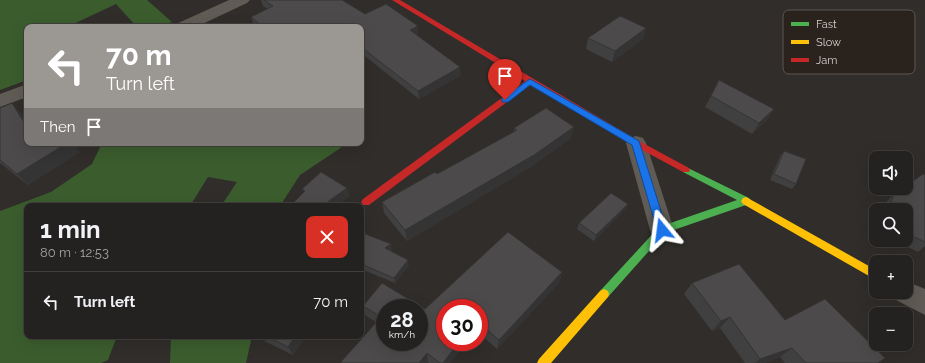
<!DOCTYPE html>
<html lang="en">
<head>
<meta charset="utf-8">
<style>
	body { margin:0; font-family:Raleway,sans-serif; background:#2c2a29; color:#f1f3f6; height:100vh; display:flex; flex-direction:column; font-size:15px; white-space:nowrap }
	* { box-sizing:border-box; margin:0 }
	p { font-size:13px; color:#a3a4a5 }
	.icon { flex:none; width:22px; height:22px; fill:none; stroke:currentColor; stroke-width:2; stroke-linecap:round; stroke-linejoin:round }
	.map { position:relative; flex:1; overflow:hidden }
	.sheet { position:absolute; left:24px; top:203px; width:340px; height:136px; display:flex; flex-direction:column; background:#242220; border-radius:8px; box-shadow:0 4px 16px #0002,0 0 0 1px #413f3e }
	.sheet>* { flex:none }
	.banner { position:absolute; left:24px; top:24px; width:340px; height:122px; border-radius:8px; box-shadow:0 4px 16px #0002,0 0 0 1px #413f3e; background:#9b9793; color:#fff; overflow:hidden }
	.buttons { position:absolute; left:869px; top:151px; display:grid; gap:8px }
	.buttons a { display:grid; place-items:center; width:44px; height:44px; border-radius:8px; background:#242220; box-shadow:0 4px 16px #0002,0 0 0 1px #413f3e; font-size:20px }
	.speed { position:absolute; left:376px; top:299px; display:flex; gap:8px; font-size:20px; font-weight:700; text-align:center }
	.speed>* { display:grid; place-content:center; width:52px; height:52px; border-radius:50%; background:#242220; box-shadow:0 4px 16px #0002,0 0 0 1px #413f3e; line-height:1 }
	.speed small { font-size:10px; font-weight:400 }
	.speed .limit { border:6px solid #d22; background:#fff; color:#111 }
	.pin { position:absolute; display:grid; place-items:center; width:34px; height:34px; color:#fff; margin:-41px -17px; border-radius:50% 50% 50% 0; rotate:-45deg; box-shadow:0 0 4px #0007 }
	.pin .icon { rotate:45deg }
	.me { position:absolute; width:44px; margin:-22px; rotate:344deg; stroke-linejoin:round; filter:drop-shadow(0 0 3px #0008) }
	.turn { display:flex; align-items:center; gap:14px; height:84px; padding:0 16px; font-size:18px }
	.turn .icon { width:52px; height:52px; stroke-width:2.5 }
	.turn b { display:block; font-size:28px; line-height:34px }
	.then { display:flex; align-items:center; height:38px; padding:0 16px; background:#0003; gap:8px; font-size:15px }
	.round { display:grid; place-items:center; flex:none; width:42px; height:42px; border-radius:8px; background:#2c2a29 }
	.overview { display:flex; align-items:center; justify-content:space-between; height:68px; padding:0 16px }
	h1 { font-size:24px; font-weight:700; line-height:30px }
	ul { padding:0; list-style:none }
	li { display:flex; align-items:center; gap:12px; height:60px; padding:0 16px; border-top:1px solid #413f3e }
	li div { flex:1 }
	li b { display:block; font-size:15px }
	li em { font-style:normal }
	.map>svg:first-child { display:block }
	.forest { fill:#3b5d2d }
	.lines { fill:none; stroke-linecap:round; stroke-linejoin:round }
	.street { fill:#605b54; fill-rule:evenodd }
	.fast { fill:#4caf50; fill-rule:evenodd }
	.slow { fill:#ffc107; fill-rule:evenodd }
	.jam { fill:#c62828; fill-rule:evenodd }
	.wall { fill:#414040 }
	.shaded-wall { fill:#353434 }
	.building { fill:#4c4a4a; stroke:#353434; fill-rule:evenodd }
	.route { fill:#1a73e8; stroke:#114b97 }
	.key { fill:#2a231d; stroke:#5d5752; stroke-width:1 }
	.key-label { font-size:11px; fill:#d5d0cc }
</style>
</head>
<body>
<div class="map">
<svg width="925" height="363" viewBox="0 0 925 363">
	<rect width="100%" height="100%" fill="#302d2a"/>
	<g class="forest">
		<path d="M0,0H147L172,22L159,27H137L116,4L67,27H27V80L0,90Z"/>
		<path d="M102,143H348L300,175L280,206H221L237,182L208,177L190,206H27V336H117L108,360L101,363H0V211L51,192L92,164Z"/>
		<path d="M171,336H252L246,363H170Z"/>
	</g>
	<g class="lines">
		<g class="street">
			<path d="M229,0H250L247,3L196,27H174L176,24Z"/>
			<path d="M27,84V97L0,107V94Z"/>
			<path d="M636,136L643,138L646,143L674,230L670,237L662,240L654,237L650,230L626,143L629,138Z"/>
			<path d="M906,281L925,289V315L896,300L892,292H906Z"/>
		</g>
		<path class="fast" d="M686,167L749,198L751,201L749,204L665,233L608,297L604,299L600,297L599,294L600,291L659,227L737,200L683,172L682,170Z"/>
		<g class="slow">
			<path d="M746,197L876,270V280L743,204L741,201L743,198Z"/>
			<path d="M604,289L608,291L609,294L608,297L551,363H537L539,359L600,291Z"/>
		</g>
		<path class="jam" d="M392,0H400L639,141L689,168L690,170L689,172H683L633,145L531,84L369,205H363L361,202L363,199L525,81Z"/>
	</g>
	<g class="wall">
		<path d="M261,0H342L365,14L418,34L416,35L461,75L419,99L361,53V27H256L254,25L251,17L268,9L263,6Z"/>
		<path d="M790,15L830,46L823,57L785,49L784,26Z"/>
		<path d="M646,28L643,39L612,62L586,49L588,38Z"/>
		<path d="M711,96L774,109L767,120L752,134L705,107Z"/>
		<path d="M0,108L22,114L27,143L80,152L28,185L0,163Z"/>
		<path d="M514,128L571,138L532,166L407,241L384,213L382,202L437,174L514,132Z"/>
		<path d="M784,151L796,184L792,189L770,180L780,156Z"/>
		<path d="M925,175V246L918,252L893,240H906V210H883L885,203L894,194Z"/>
		<path d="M628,204L625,209L594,241L577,229L579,223Z"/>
		<path d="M361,236L392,250L391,251L409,265L395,283L361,269Z"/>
		<path d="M562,272L559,283L497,349L479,333V308L466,342L450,363H429L376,322L366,316L363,306L425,309Z"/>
		<path d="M692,283L785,320L878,363H785L780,357L764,363H745L720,328L712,331L684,294Z"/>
		<path d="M262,336H306L293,355L266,342Z"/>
	</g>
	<g class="shaded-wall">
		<path d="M418,26V34L410,38V30Z"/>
		<path d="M646,28L643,39L612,62L615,51Z"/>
		<path d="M460,67L461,75L419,99L418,91Z"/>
		<path d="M12,103L22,114L27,122V127Z"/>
		<path d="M774,109L767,120L752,134L759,123Z"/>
		<path d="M574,127L571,138L532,166L407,241L405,230Z"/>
		<path d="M67,143H73L80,152L28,185L17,174Z"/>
		<path d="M347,188L350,196L336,206H322Z"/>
		<path d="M628,204L625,209L594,241L596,235Z"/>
		<path d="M391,244L392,250L386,253L385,248Z"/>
		<path d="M408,260L409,265L395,283L394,278Z"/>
		<path d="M562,272L559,283L497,349L499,340Z"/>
		<path d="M730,317L720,328L712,331L721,321Z"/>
		<path d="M295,336H306L293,355L288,347Z"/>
		<path d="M459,342H466L450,363H443Z"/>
		<path d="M792,348L780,357L764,363H755L760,359Z"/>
		<path d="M427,353L428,363H419Z"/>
	</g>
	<g class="building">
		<path d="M264,0H342L365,14L386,4L418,26L410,30L460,67L418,91L361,47V27H263L251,17L273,6Z"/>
		<path d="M620,16L646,28L615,51L588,38Z"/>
		<path d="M719,80L774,109L759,123L711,96Z"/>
		<path d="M12,103L27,127V143H67L17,174L0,160V108Z"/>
		<path d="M546,108L574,127L534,155L405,230L382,202L435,172L437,174L517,130L514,128Z"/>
		<path d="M784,151L806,159L796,184L774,174Z"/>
		<path d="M321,172L347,188L322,206H290L305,191L302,189Z"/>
		<path d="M923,174L925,175V242L906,233V210H888L894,194L903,188H906V186Z"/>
		<path d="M611,193L628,204L596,235L579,223Z"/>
		<path d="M508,232L562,272L499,340L479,323V308H445V342H459L443,363H440L427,353L419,363H340L381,317L363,306L382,283L425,309ZM385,308H419V342H385Z"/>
		<path d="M363,233L391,244L385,248L408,260L394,278L361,264V236Z"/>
		<path d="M739,264L785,320L825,299L885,358L878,363H806L792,348L760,359L730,317L721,321L692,283Z"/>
		<path d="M266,336H295L288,347Z"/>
	</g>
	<path class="route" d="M530,79L639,141L667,230L665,233L662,234L657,230L632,145L530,85L508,102H502V98Z"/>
	<rect x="783" y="10" width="132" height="64" rx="6" class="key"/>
	<rect x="791" y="22" width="18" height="4" fill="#4caf50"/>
	<rect x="791" y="40" width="18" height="4" fill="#ffc107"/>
	<rect x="791" y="58" width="18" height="4" fill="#c62828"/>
	<g class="key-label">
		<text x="816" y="28">Fast</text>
		<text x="816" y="46">Slow</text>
		<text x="816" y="64">Jam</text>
	</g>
</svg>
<div class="buttons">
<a><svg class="icon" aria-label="sound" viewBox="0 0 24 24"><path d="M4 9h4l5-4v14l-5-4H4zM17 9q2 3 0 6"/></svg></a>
<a><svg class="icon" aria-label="search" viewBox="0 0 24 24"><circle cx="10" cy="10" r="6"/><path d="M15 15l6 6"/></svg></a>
<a>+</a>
<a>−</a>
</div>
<div class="speed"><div>28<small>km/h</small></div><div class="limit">30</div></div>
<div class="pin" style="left:505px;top:100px;background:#d93025"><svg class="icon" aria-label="arrive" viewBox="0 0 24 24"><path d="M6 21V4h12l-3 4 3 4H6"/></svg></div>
<svg class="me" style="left:662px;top:230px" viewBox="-20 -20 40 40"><path d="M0-17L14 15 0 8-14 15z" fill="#1a73e8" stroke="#fff" stroke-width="4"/></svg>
<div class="banner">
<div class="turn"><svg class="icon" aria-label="left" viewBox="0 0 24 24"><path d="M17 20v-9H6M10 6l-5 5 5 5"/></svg><div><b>70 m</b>Turn left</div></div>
<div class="then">Then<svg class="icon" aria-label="arrive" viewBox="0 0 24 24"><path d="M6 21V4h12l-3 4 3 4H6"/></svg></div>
</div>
<section class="sheet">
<div class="overview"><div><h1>1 min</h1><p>80 m · 12:53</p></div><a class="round" style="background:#d93025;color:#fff"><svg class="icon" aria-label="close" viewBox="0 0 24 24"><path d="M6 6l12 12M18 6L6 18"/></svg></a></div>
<ul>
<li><svg class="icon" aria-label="left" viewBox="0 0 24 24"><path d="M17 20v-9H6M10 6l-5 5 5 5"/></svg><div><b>Turn left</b></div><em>70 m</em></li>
</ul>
</section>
</div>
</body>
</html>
